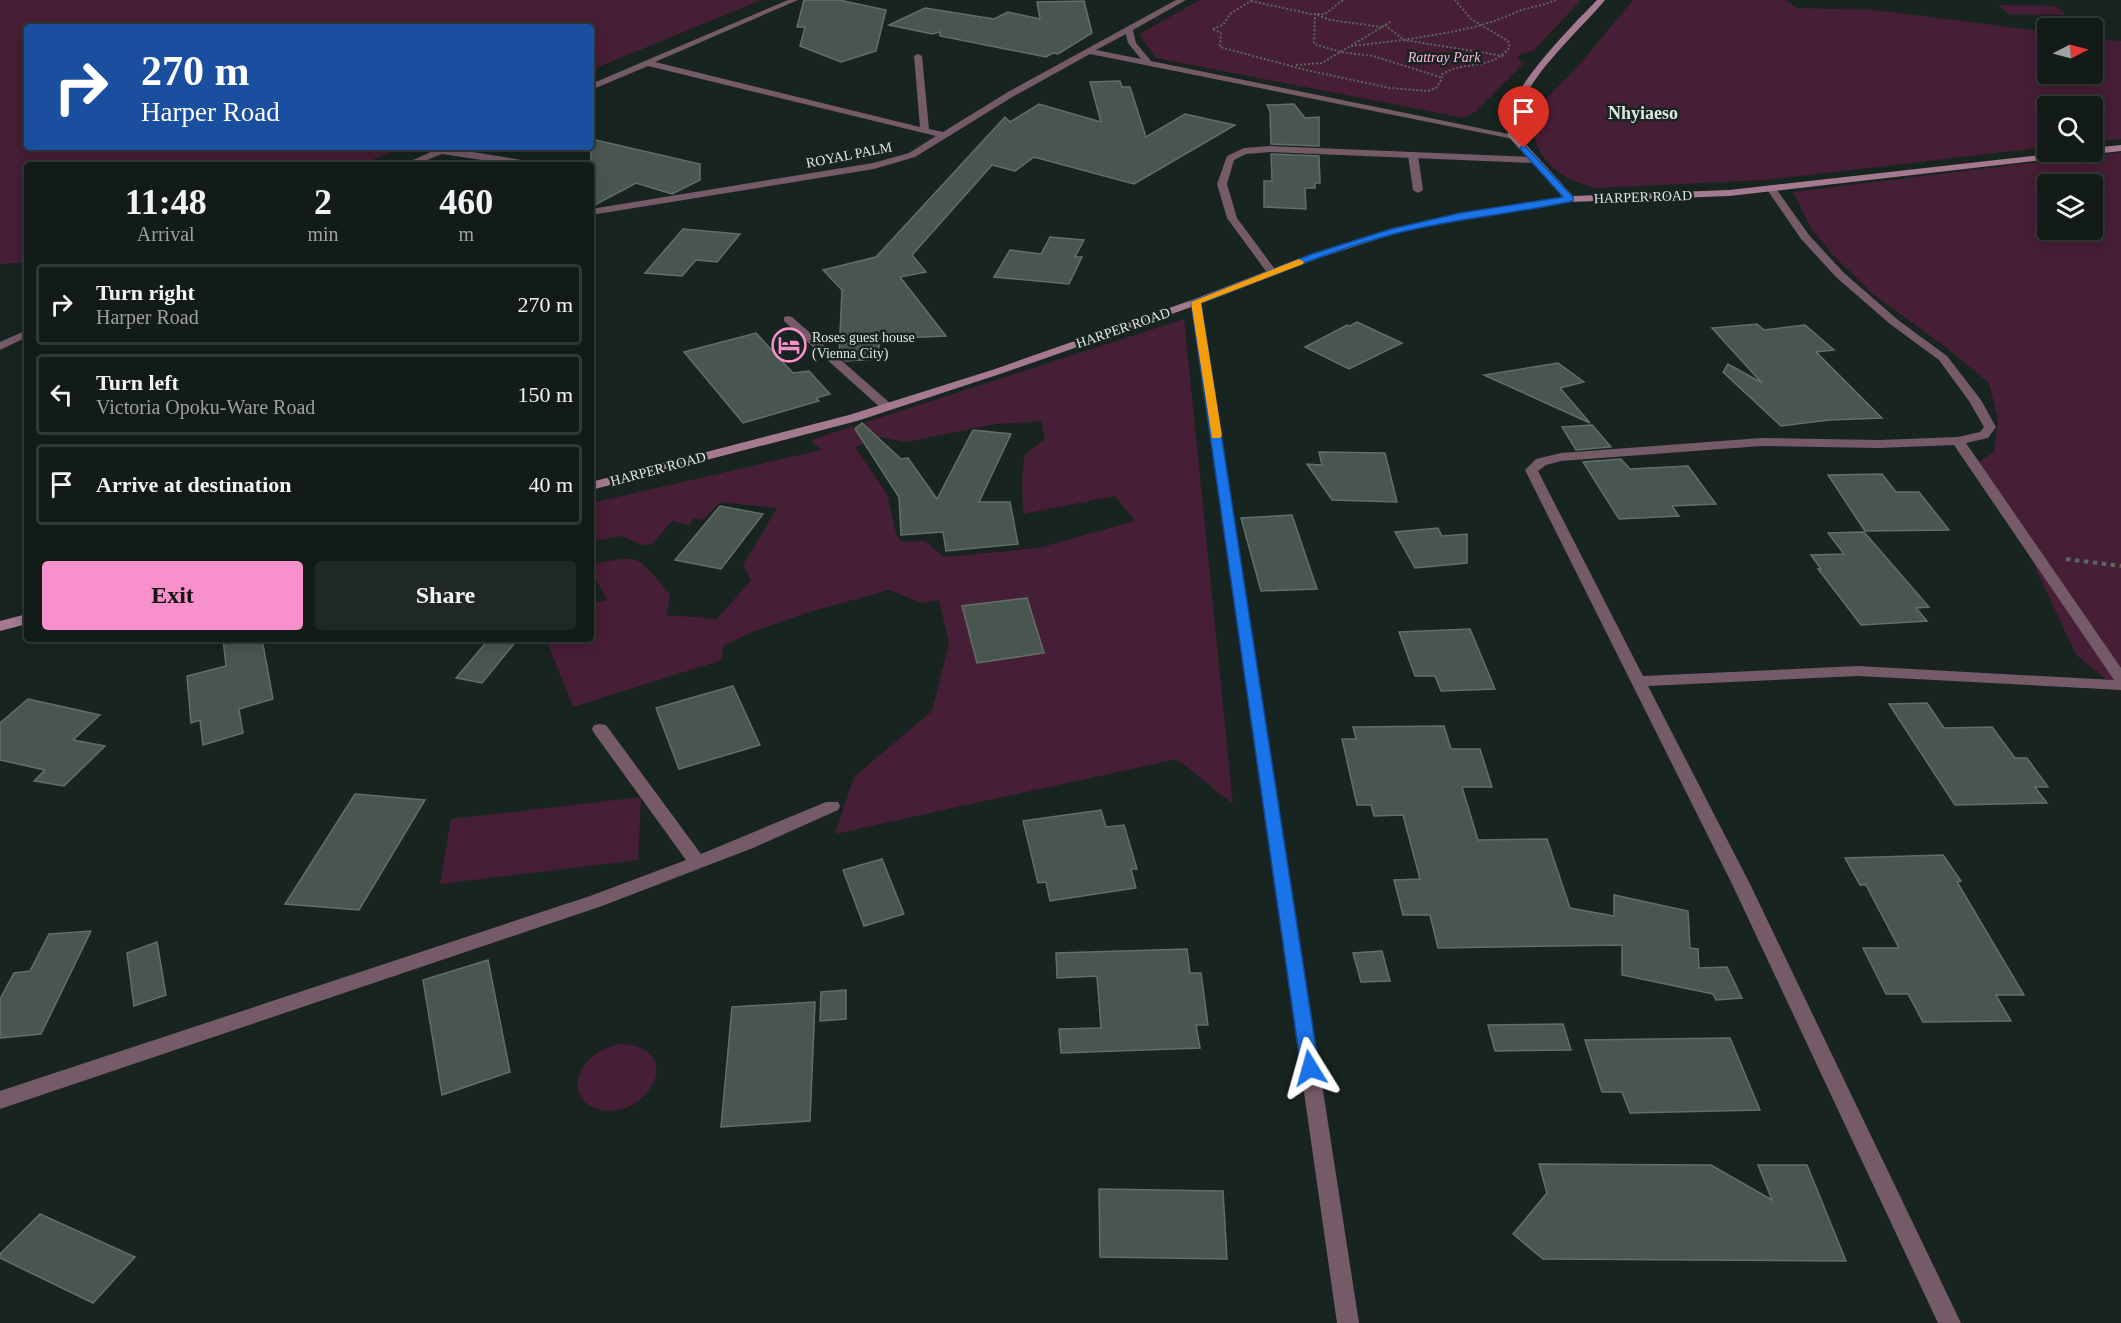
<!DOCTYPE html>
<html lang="en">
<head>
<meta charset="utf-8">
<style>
	body { margin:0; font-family:Georgia,serif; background:#1f2824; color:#f1f3f6; height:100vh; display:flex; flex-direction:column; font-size:22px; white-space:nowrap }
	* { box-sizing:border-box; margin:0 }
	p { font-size:20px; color:#9ca1a1 }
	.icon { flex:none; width:33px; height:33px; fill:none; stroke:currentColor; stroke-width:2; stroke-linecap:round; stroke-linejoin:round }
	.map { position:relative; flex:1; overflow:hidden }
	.drawer { position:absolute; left:24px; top:162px; width:570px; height:480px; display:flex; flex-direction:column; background:#121b17; border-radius:6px; box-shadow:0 3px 15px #0003,0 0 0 2px #313936 }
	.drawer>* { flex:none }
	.banner { position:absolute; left:24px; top:24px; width:570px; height:126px; border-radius:6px; box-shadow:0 3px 15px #0003,0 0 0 2px #313936; background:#1a4fa0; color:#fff; overflow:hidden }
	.needle { width:39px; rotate:84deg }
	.fabs { position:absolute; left:2037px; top:18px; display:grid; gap:12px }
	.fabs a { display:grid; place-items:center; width:66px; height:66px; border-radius:6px; background:#121b17; box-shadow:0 3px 15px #0003,0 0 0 2px #313936; font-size:30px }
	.pin { position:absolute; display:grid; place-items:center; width:51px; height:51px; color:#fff; margin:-62px -26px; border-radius:50% 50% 50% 0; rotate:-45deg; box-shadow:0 0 6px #0007 }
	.pin .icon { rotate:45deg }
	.me { position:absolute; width:66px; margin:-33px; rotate:352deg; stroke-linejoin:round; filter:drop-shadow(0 0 4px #0008) }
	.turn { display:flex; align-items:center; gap:21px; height:126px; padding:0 18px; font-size:27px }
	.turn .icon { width:78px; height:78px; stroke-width:2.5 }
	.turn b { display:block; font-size:42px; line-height:51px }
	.eta { display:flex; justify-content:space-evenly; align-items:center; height:102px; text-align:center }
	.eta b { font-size:36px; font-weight:600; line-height:42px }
	.action { display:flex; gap:12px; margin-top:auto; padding:12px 18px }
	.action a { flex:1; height:69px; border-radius:6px; background:#f890cb; color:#111; font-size:24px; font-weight:600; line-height:69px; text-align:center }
	.action a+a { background:#1f2824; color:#f1f3f6 }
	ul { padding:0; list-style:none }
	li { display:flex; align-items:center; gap:18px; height:81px; margin:0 12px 9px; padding:0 6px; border:3px solid #313936; border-radius:6px }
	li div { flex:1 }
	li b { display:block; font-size:22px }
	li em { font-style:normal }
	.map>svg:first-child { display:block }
	.green { fill:#461e35; fill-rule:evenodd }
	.building { fill:#495650; stroke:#626f69; stroke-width:1.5 }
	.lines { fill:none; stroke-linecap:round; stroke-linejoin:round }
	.path-far1 { stroke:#5b6561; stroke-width:2; stroke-dasharray:2 2; stroke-linecap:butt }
	.path { stroke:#5b6561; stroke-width:4; stroke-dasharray:4.5 4.5; stroke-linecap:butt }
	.lane { fill:#755a68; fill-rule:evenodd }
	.street { fill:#755a68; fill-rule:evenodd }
	.secondary { fill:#a57a91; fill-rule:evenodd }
	.route { fill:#1a73e8; stroke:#114b97; stroke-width:1.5 }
	.slow { fill:#f59e0b }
	.labels { text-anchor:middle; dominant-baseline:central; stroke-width:5; stroke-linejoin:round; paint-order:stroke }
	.far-park-label { font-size:14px; font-style:italic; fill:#ffb6dd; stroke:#18241f }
	.far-street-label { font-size:14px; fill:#dfe7e4; stroke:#18241f }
	.far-poi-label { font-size:14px; fill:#dfe7e4; stroke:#18241f; text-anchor:start }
	.far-district-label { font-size:18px; font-weight:bold; fill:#dfe7e4; stroke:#18241f }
</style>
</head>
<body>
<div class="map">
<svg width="2121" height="1323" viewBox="0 0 2121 1323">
	<rect width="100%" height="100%" fill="#18241f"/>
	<g class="green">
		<path d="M0,0H761L591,70V27H27V147H404L360,165H27V262L0,264Z"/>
		<path d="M1200,0H1581L1533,51L1520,54L1518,59L1523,64L1475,112L1464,118L1156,58L1139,34Z"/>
		<path d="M1633,0H1786L1797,8L1875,10L2047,32L2048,74H2092L2093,38L2121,41V139L2093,142L2092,106H2048L2047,147L1766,180L1596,188C1555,177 1531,158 1533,112L1579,65Z"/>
		<path d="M1998,5L2056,6L2067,15L2009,14Z"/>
		<path d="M2121,152V691L2076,655L2027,550L1974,465L1994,452L1998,420L1989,383L1947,348L1874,295L1832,254L1812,230L1793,192ZM2048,184H2092V230H2048Z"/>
		<path d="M1184,319L1233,804L1177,759L835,834L854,777L932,711L949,643L939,600L921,603L889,590L806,613L752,632L723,646L722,660L573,707L546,639H591V604L607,600L591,570V565C643,553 636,556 670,594L667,615L717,619L751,580L743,565L777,508L720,502L703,520L694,518L689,525L672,521L653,543L645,546L621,536L591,542V503L821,450L811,440ZM1041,421L1045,439L1025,454L1022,478L1023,514L1115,496L1135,521L1038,548L944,557L925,541L901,542L896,533L887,494L855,447L880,437L905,442L996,424Z"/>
		<path d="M641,797L638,860L440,884L451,819Z"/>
		<path d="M619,1044C693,1046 643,1129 593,1107C571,1098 575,1072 591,1058C599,1050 609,1047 619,1044Z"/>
	</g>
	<g class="building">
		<path d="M804,0H839L886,10L876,51L841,62L800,46L805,27H797Z"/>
		<path d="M1084,1L1092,33L1058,54L1053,53L1046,57L940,36V32L932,34L889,25L925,8L994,19L1008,12L1040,19L1037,2Z"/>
		<path d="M1120,81L1122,87H1130L1146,137L1185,114L1235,125L1134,184L1034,157L1015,171L992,165L912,255L926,272L900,277L946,336L879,339V359L845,361L839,355L842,290L823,270L876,257L1005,117L1010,122L1039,104L1101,122L1090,82Z"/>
		<path d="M1294,104L1305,118L1319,117V146L1271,144L1270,111L1267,105Z"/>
		<path d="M591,139L700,164V180L672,194L636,183L591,207Z"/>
		<path d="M1271,154L1319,156L1320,183H1315V188H1305L1306,209L1264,207V181H1272Z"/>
		<path d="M683,229L740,234L717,262L696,260L682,276L645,273Z"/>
		<path d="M1050,237L1084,240L1075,257H1082L1069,284L994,277L1010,250L1041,254Z"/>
		<path d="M1357,322L1402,343L1349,369L1305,347L1347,325L1350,326Z"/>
		<path d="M1757,324L1764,330L1805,325L1834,350L1816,352L1882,418L1829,420L1781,426L1723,372L1728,364L1762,383L1712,328Z"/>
		<path d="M756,333L793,373L809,371L830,394L816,398L819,401L743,423L684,352Z"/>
		<path d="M1558,363L1584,382L1560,388L1590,423L1484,375Z"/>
		<path d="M862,423L901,459L908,458L937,499L973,430L1011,434L979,502H1010L1018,544L946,551L943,532L901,535L899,497L855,429Z"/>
		<path d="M1592,425L1611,447L1576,450L1562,427Z"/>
		<path d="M1319,452L1385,453L1397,502L1332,500L1307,464L1322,465Z"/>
		<path d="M1621,459L1630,469L1688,466L1716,504L1672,506L1679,516L1619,519L1583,462Z"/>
		<path d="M1882,474L1896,492H1919L1949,530L1865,531L1828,475Z"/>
		<path d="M720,506L763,514L721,569L675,560Z"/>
		<path d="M1292,515L1317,589L1261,591L1241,518Z"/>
		<path d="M1438,528L1442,536L1467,534V563L1415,568L1395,532Z"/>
		<path d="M1864,532L1929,607L1916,608L1927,621L1861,625L1818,569H1821L1811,555L1844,554L1828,533Z"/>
		<path d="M1027,598L1044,653L977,663L962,606Z"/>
		<path d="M1470,629L1495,689L1441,691L1435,676H1415L1399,632Z"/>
		<path d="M223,639H262L273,699L239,709L243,733L203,745L200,720L191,723L187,676L226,666Z"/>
		<path d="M489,639H518L482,683L456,678Z"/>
		<path d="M733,686L760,745L679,769L656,708Z"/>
		<path d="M28,699L100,715L73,740L105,746L64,786L34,781L45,770L0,760V723Z"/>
		<path d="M1927,703L1944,728L1992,727L2015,758H2027L2048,787H2035L2047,803L1955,805L1889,704Z"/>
		<path d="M1444,726L1451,749H1480L1492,787H1462L1478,840L1547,839L1570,908L1614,916V895L1688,911L1690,948L1698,949L1699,968L1727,967L1742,998L1716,1000L1713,994L1622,975V945L1438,948L1430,915H1403L1394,880L1420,879L1403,815L1374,816L1371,805H1357L1342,739H1356L1353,727Z"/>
		<path d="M355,794L425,800L359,910L285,904Z"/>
		<path d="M1101,810L1106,827L1124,825L1137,869H1131L1136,888L1050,901L1046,882L1038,883L1023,821Z"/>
		<path d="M1943,855L1961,881L1957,882L2024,995H1996L2011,1021L1923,1022L1908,994H1886L1863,948H1899L1866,885H1860L1845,858Z"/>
		<path d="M882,859L904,914L864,926L843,870Z"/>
		<path d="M91,931L41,1034L0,1038V999L14,973L30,971L49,934Z"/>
		<path d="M157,942L166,995L134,1006L127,953Z"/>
		<path d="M1187,949L1190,973H1201L1208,1025H1196L1200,1048L1061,1053L1059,1029L1101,1028L1097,976L1057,978L1056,953Z"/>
		<path d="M1382,951L1390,981L1361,982L1353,953Z"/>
		<path d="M488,960L510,1072L442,1095L423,980Z"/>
		<path d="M846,990V1019L820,1021L821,992Z"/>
		<path d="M815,1002L810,1121L721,1127L732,1007Z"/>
		<path d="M1563,1024L1571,1050L1495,1051L1488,1025Z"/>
		<path d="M1730,1038L1760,1110L1630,1113L1622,1092H1602L1585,1040Z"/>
		<path d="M1539,1164L1711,1165L1772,1200L1758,1165H1807L1846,1261L1543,1259L1513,1234L1547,1193Z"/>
		<path d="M1099,1189L1223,1191L1227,1259L1100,1257Z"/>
		<path d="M40,1214L135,1257L93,1303L0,1258V1254Z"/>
	</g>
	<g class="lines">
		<g class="path-far1">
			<path d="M1252,0L1230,14L1223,25L1212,29L1221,33L1220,47L1306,70L1390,88L1428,91L1436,88L1442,79L1441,75C1465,59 1490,72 1510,47L1508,41L1471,19L1455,0"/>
			<path d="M1251,1L1311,14H1325L1343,0"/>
			<path d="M1385,25L1404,40C1443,33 1481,29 1516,12C1529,7 1543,6 1556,0"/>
			<path d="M1382,27L1330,20L1315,14L1314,44L1341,52L1373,56L1440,77"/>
			<path d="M1351,46L1404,40L1504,56"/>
			<path d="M1296,65L1322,63L1392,21"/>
		</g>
		<path class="path" d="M2066,559L2121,566"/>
		<g class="lane">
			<path d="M1413,152L1418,155L1423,190L1418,193L1413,190L1408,155Z"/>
			<path d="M788,316L792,317L891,404V410H883L784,321V317Z"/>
		</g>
		<g class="street">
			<path d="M788,0H798L655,62L920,127L914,56L918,54L922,56L929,129L943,132L1008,92L1176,0H1186L1133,30L1136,43L1151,61L1518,136L1513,139L1090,54L1014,96L915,157L874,169L591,215V209L873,163L909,153L936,136L648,66L591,90V84ZM1126,34L1128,43L1141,59L1096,50Z"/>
			<path d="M1270,146L1535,157L1540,160L1535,163L1270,152L1246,154L1234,160L1227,184L1237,218L1277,272L1272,275L1268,274L1227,218L1217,184L1227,156L1244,148Z"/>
			<path d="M442,147L534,162L539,165H515L442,154L415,165H402Z"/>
			<path d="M1771,185L1774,186L1809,235L1844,273L1898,320L1947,356L1981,400L1996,427L1988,438L1966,443L2121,668V690L1858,676L1648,686L1750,884L1961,1323H1938L1732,884L1525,470L1536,459L1561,453L1761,438L1879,440L1958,437L1980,432L1984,427L1969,401L1939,360L1890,324L1836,277L1801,239L1766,188ZM1954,445L2114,680L1858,666L1643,676L1538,471L1546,465L1561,461L1761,446L1879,448Z"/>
			<path d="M1196,299L1201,302L1359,1323H1337L1191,302Z"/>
			<path d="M27,330V337L0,350V342Z"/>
			<path d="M600,724L606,725L701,854L826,802H838L840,806L838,810L753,848L602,906L0,1109V1091L590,896L686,860L594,733L592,729L594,725Z"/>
		</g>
		<g class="secondary">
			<path d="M1597,0H1605C1579,31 1531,73 1518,112C1516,119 1517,128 1518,136L1573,196L1729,190L2068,152H2092V148L2121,145V151L1729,196L1570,202L1460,219L1397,233L1319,258L1200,304L1000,374L857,421L591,490V482L849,415L992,370L1192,300L1311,254L1390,229L1460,213L1563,197L1508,136C1508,129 1507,120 1509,113C1520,78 1571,27 1597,0Z"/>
			<path d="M27,614V624L0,631V621Z"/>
		</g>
	</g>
	<path class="route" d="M1524,145L1573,197V201C1515,214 1456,218 1398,233C1331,250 1266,278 1201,303L1319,1068L1316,1073L1310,1075L1304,1073L1301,1068L1191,302L1312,254L1391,229L1460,213L1563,197L1521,150L1520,148Z"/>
	<path class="slow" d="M1299,259L1304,262L1303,264L1201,303L1222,436L1220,438H1212L1191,302Z"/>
	<defs>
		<symbol id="hotel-ring" viewBox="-11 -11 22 22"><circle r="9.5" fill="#18241f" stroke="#f890cb" stroke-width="1.5"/><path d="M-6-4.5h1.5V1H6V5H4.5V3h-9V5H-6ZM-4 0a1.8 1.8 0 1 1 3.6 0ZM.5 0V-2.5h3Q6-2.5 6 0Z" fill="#f890cb"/></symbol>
	</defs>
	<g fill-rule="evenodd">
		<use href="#hotel-ring" x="770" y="326" width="38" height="38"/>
	</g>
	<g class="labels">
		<g class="far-park-label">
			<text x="1444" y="57">Rattray Park</text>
		</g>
		<g class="far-street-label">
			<text transform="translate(849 155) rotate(-11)">ROYAL PALM</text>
			<text transform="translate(1643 197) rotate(-2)">HARPER ROAD</text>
			<text transform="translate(1123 328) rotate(-19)">HARPER ROAD</text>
			<text transform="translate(658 469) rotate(-15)">HARPER ROAD</text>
		</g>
		<g class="far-poi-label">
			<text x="812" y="337">Roses guest house<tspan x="812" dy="16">(Vienna City)</tspan></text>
		</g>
		<g class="far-district-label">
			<text x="1643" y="113">Nhyiaeso</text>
		</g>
	</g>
</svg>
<div class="fabs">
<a><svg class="needle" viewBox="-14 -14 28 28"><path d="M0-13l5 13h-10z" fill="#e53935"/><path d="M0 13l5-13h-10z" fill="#9ca1a1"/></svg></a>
<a><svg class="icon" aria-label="search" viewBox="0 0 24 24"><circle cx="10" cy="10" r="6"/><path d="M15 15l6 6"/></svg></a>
<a><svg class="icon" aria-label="layers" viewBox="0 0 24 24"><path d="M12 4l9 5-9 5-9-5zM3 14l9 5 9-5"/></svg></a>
</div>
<div class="pin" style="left:1524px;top:148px;background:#d93025"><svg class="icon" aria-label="arrive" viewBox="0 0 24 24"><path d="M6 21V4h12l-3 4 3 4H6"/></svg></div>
<svg class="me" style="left:1310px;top:1068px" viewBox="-20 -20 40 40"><path d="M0-17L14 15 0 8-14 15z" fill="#1a73e8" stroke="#fff" stroke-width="4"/></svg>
<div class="banner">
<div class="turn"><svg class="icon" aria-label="right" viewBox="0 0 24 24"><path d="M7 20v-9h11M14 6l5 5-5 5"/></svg><div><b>270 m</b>Harper Road</div></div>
</div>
<section class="drawer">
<div class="eta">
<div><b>11:48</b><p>Arrival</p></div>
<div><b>2</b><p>min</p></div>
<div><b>460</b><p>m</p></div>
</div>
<ul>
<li><svg class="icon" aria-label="right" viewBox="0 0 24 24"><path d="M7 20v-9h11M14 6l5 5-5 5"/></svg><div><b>Turn right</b><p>Harper Road</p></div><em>270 m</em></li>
<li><svg class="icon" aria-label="left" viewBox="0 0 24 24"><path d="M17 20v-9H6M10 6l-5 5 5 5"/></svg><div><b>Turn left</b><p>Victoria Opoku-Ware Road</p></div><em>150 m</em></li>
<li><svg class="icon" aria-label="arrive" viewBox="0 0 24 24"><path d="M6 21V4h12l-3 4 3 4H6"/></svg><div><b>Arrive at destination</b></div><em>40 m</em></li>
</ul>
<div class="action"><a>Exit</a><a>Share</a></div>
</section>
</div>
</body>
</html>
